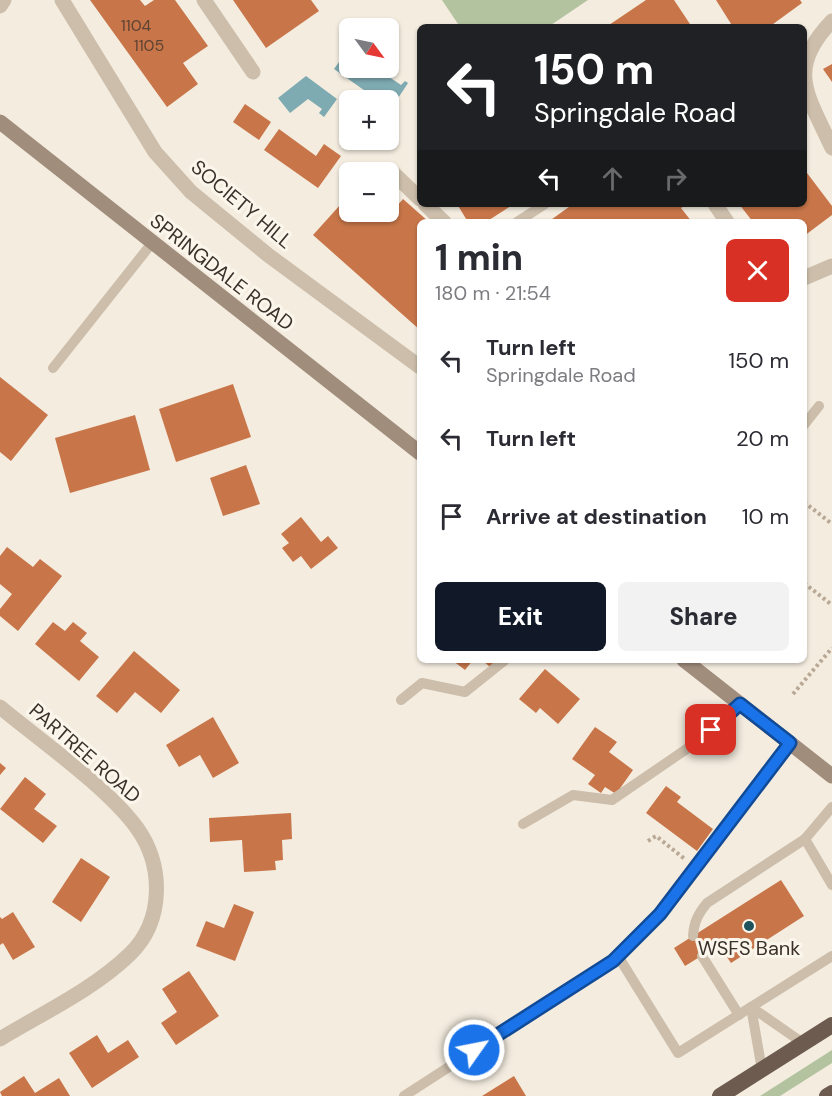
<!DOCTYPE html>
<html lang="en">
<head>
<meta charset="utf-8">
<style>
	body { margin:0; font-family:"DM Sans",sans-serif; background:#f2f2f3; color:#2b2b33; height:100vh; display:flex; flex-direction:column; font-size:22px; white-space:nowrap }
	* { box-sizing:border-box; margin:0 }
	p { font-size:20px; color:#7c7c81 }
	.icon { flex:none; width:33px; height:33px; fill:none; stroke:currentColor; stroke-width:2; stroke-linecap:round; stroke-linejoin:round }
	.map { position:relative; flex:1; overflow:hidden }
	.panel { position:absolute; left:417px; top:219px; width:390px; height:444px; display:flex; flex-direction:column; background:#fff; border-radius:9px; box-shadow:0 2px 4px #0004 }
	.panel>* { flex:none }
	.banner { position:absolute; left:417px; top:24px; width:390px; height:183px; border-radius:9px; box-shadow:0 2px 4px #0004; background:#202124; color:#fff; overflow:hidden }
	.needle { width:39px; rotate:123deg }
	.buttons { position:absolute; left:339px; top:18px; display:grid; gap:12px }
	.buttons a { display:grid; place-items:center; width:60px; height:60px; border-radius:9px; background:#fff; box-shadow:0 2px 4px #0004; font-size:30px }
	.pin { position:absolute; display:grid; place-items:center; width:51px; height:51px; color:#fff; margin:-26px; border-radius:12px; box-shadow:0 3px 9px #0006 }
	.me { position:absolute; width:66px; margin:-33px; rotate:57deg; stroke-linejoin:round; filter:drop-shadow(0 0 4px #0008) }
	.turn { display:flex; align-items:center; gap:21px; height:126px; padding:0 18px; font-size:27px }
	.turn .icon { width:78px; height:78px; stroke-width:2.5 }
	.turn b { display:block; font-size:42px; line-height:51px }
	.lanes { display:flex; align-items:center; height:57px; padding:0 18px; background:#0003; justify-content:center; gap:30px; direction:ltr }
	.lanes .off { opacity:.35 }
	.round { display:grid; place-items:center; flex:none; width:63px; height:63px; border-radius:9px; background:#f2f2f3 }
	.headline { display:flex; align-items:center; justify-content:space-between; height:102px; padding:0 18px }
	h1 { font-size:36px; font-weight:800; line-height:45px }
	.primary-button { display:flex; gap:12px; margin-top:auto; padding:12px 18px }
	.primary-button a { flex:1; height:69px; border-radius:9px; background:#111827; color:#fff; font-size:24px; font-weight:800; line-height:69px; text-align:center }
	.primary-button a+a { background:#f2f2f3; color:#2b2b33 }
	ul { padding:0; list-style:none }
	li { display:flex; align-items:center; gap:18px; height:78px; padding:0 18px }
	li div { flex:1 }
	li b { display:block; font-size:22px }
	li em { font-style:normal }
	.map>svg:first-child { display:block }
	.green { fill:#b3c39f }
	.water { fill:#7eaab1 }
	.building { fill:#c87649 }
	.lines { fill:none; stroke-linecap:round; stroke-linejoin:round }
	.path { stroke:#b8a895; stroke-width:4; stroke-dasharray:3 3; stroke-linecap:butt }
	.service { stroke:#ccbeab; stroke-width:10 }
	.minor { stroke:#ccbeab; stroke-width:15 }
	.secondary { stroke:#a08d7c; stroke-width:15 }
	.trunk { stroke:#6c5b4e; stroke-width:16 }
	.route-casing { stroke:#114b97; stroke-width:15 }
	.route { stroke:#1a73e8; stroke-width:10 }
	.poi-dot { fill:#1e525d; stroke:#fbf6ec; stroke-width:2 }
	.labels { text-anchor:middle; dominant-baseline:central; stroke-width:6; stroke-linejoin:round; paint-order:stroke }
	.number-label { font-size:16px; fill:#5e4232 }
	.street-label { font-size:20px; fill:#3a312a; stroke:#fbf6ec }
	.poi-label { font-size:20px; fill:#3a312a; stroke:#fbf6ec }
</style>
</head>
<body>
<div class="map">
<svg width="832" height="1096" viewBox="0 0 832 1096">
	<rect width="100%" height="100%" fill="#f4ecdf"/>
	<g class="green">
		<path d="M442,0H588L548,27H460Z"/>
		<path d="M832,1050V1063L780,1096H760Z"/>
	</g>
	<g class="water">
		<path d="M349,48L350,68H376L401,85L405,81L408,83L389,112L388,100H378L334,69Z"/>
		<path d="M306,76L337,99L324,117L319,113L322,109L308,99L290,113L278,98Z"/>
	</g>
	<g class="building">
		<path d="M90,0H140L145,6L154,0H175L208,46L183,63L198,84L167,107Z"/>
		<path d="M233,0H311L319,11L266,48Z"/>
		<path d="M646,0H674L692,27H606Z"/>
		<path d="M716,0H800L802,3L769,27H733Z"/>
		<path d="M832,64V82L823,69Z"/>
		<path d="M245,104L271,122L259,140L233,122Z"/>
		<path d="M279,129L316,156L324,144L341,156L318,188L264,150Z"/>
		<path d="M804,169L832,206V215L804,236V222H771L768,219L765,222H753L739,204H804Z"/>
		<path d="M350,194V212H377L374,214L383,222L403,199L429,222H420V330L313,235Z"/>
		<path d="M457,204H514L486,222H468Z"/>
		<path d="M573,204H687L681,208L692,222H548Z"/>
		<path d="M0,377L48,415L11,461L0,452Z"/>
		<path d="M233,384L251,437L176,462L159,409Z"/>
		<path d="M135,415L150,470L70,493L55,438Z"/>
		<path d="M246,465L260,504L223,516L210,478Z"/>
		<path d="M301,517L321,542L328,536L338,548L311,569L301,556L293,562L282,548L289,543L281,534Z"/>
		<path d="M7,547L33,567L40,559L62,576L18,631L0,616V609L12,594L0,584V556Z"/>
		<path d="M53,622L65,631L73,622L87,633L80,641L99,657L79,681L35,644Z"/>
		<path d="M134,651L180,690L161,713L135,692L117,713L96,696Z"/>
		<path d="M452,660H473L465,670Z"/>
		<path d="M482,660H496L490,667Z"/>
		<path d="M545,669L580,699L558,724L540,708L536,713L519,699Z"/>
		<path d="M213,717L239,763L213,778L200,755L179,767L166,745Z"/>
		<path d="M595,727L617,742L609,752L633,770L616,794L605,787L601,793L588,784L595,775L572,759Z"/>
		<path d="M0,763L6,768L0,775Z"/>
		<path d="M25,777L46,794L34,809L57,826L43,843L0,809Z"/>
		<path d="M666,786L681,797L677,802L713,829L697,851L646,813Z"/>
		<path d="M291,813L292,839L282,840L283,860L275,861L276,870L244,872L242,840L210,842L209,818Z"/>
		<path d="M81,858L110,877L81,922L52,902Z"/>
		<path d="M781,880L804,916L731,963L719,945L685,966L674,948Z"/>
		<path d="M234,904L254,912L235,961L196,946L206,921L224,928Z"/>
		<path d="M13,912L35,947L13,960L3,943L0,945V917L2,919Z"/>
		<path d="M189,971L219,1016L176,1045L161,1023L177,1012L162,989Z"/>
		<path d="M97,1035L108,1053L128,1040L139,1057L92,1088L69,1053Z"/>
		<path d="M24,1076L35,1093L59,1078L70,1096H2L0,1092Z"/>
		<path d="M514,1076L526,1096H482Z"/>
	</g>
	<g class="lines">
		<g class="path">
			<path d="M804,502L832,524"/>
			<path d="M804,583L832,605"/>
			<path d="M793,694L832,648"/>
			<path d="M648,841L656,836L686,860"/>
		</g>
		<g class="service">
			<path d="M517,222L545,204"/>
			<path d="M53,368L152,243"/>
			<path d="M804,425L819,406"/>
			<path d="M401,700L422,683L465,692L505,660"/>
			<path d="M523,824L573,795L612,800L691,746L740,704"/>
			<path d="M805,839L832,885"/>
			<path d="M693,936C694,922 698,914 707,903L805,839L832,807"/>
			<path d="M618,956L678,1053L832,956"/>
			<path d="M702,956L739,1015"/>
			<path d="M762,1070L751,1007L803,1043"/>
			<path d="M404,1096L613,961L660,914L790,743"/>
		</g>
		<g class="minor">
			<path d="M62,0L155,152L191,192L268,255L420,367"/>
			<path d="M204,0L253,72"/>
			<path d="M0,6L4,0"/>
			<path d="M832,21C785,70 808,95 832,148"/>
			<path d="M391,171L420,199"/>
			<path d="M425,204L444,222"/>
			<path d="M715,204L727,222"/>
			<path d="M804,278L832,266"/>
			<path d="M0,707C41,741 107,787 137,828C164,866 164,921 130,954C94,989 43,1013 0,1039"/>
		</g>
		<g class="secondary">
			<path d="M0,122L420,453"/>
			<path d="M684,660L832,776"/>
		</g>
		<g class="trunk">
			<path d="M720,1096L832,1025"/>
			<path d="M827,1096L832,1093"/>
		</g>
	</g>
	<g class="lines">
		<defs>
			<path id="route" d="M474,1050L613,961L660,914L790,743L740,704L711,730"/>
		</defs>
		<use href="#route" class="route-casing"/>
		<use href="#route" class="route"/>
	</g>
	<circle class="poi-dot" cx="749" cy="926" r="6"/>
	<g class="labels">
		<g class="number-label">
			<text x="136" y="25">1104</text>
			<text x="149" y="45">1105</text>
		</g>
		<g class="street-label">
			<text transform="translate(242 204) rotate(40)">SOCIETY HILL</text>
			<text transform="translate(222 272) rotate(38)">SPRINGDALE ROAD</text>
			<text transform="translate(85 753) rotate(41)">PARTREE ROAD</text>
		</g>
		<g class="poi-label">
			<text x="749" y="948">WSFS Bank</text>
		</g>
	</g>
</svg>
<div class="buttons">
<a><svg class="needle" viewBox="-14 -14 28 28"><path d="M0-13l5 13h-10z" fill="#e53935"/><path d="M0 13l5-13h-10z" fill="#7c7c81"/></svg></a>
<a>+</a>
<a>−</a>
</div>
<div class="pin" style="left:711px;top:730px;background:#d93025"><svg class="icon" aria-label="arrive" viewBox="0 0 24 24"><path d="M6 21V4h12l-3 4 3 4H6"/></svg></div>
<svg class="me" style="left:474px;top:1050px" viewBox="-20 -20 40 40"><circle r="17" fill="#1a73e8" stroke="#fff" stroke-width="3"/><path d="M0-11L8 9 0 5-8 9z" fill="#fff"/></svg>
<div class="banner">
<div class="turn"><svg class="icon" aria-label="left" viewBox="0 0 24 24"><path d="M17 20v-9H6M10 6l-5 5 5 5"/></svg><div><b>150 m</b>Springdale Road</div></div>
<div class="lanes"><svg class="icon" aria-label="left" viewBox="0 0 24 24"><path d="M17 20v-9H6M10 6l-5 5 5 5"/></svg><svg class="icon off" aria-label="ahead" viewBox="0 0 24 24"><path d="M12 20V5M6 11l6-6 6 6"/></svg><svg class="icon off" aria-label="right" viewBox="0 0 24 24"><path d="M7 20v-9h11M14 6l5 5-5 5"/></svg></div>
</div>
<section class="panel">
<div class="headline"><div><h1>1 min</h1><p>180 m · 21:54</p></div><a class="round" style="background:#d93025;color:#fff"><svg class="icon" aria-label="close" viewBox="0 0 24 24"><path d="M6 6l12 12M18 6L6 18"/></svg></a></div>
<ul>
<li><svg class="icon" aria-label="left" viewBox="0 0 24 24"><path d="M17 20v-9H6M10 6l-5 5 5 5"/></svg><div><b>Turn left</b><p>Springdale Road</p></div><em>150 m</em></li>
<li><svg class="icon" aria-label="left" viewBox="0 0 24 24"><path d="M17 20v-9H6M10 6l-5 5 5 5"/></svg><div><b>Turn left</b></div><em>20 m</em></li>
<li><svg class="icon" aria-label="arrive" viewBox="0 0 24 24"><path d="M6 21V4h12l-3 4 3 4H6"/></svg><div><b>Arrive at destination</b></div><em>10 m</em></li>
</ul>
<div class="primary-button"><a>Exit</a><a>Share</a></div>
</section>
</div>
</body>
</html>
